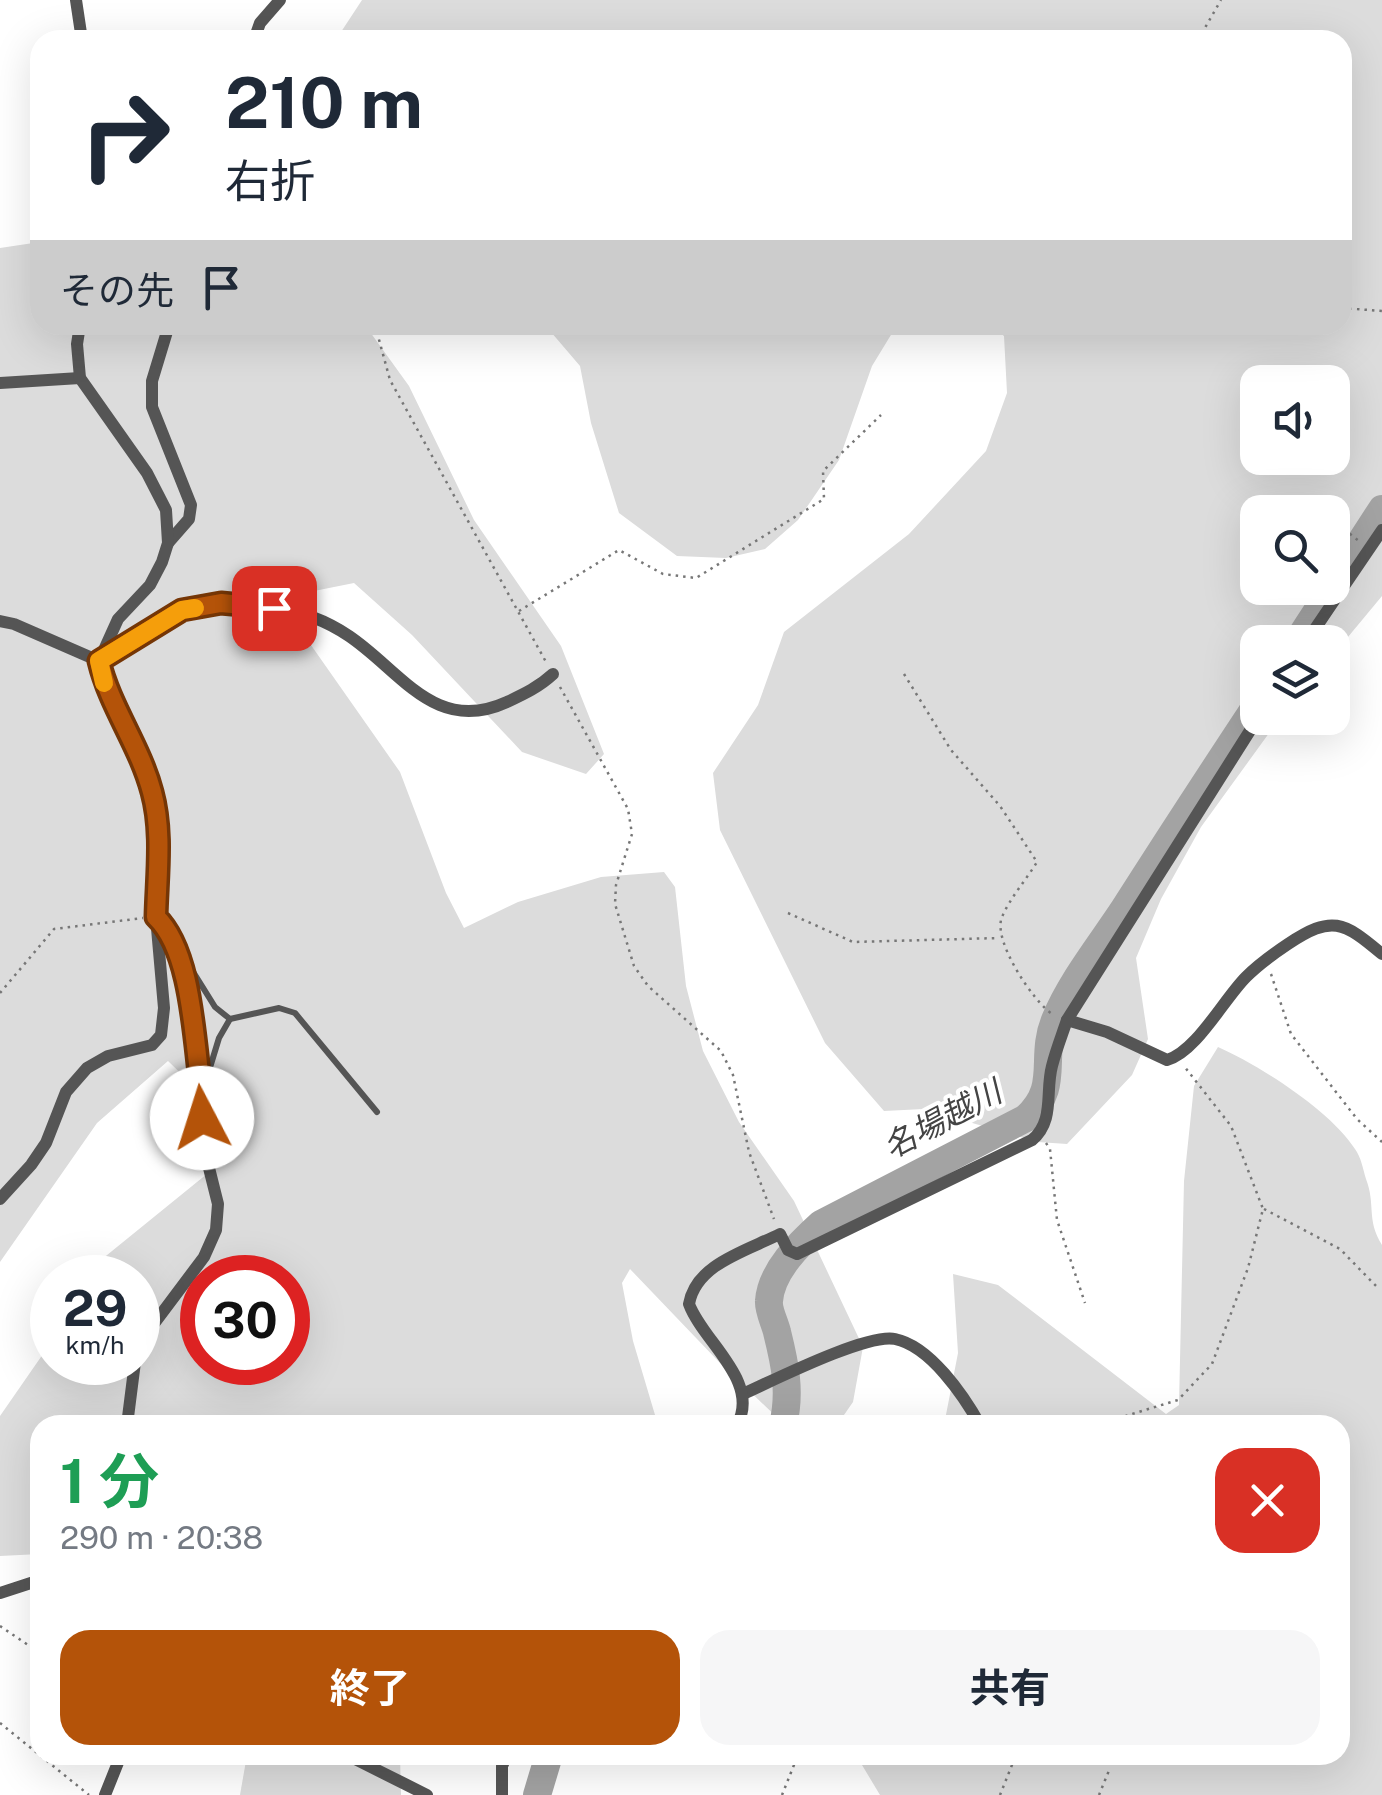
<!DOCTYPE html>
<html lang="ja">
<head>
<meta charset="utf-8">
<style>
	body { margin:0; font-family:"Public Sans","Noto Sans JP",sans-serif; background:#f6f6f7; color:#1f2937; height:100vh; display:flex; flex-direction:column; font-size:38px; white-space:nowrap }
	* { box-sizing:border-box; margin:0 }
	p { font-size:32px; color:#747a83 }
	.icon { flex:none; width:55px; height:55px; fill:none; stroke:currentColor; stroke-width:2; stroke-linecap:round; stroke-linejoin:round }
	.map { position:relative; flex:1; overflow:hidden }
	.sheet { position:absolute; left:30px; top:1415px; width:1320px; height:350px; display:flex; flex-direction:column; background:#fff; border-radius:30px; box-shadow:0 10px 40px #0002 }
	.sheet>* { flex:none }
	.top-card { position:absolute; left:30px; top:30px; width:1322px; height:305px; border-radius:30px; box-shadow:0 10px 40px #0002; background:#fff; color:#1f2937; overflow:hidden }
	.fabs { position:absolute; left:1240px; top:365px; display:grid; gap:20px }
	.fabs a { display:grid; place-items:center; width:110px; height:110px; border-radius:20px; background:#fff; box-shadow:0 10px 40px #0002; font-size:50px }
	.speed { position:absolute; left:30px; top:1255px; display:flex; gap:20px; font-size:50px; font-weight:700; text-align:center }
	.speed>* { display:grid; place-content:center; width:130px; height:130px; border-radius:50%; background:#fff; box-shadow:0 10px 40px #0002; line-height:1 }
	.speed small { font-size:25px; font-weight:400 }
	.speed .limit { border:15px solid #d22; background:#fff; color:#111 }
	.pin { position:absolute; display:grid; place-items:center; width:85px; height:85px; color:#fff; margin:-42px; border-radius:20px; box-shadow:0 5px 15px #0006 }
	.me { position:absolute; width:110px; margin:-55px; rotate:355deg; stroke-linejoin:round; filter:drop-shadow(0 0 8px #0008) }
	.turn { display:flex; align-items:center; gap:35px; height:210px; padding:0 30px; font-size:45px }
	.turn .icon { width:130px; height:130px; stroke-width:2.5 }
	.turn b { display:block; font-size:70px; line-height:85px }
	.then { display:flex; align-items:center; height:95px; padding:0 30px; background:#0003; gap:20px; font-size:38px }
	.round { display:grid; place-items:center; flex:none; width:105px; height:105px; border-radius:30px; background:#f6f6f7 }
	.head { display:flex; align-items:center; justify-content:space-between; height:170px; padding:0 30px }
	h1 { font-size:60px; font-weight:700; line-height:75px; color:#1e9e55 }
	.cta { display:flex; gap:20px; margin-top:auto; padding:20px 30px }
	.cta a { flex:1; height:115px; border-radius:30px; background:#b45309; color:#fff; font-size:40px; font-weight:700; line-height:115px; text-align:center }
	.cta a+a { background:#f6f6f7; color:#1f2937 }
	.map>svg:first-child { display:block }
	.green { fill:#dcdcdc; fill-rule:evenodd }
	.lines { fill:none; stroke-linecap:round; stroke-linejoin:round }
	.river { stroke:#a3a3a3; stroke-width:28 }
	.path { stroke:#777; stroke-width:2.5; stroke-dasharray:2.5 5; stroke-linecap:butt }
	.service { stroke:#555; stroke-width:6 }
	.minor { stroke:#555; stroke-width:12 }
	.route-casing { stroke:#753606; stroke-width:25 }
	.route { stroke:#b45309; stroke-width:18 }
	.slow { stroke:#f59e0b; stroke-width:18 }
	.labels { text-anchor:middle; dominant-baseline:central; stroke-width:8; stroke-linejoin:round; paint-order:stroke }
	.water-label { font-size:32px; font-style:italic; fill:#444; stroke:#fff }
</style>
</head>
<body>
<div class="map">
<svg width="1382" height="1795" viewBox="0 0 1382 1795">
	<rect width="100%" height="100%" fill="#fff"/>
	<g class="green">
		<path d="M362,0H1382V596L1333,655L1332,642H1258V718H1280L1201,827L1161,899L1136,958L1148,1039L1132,1075L1067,1144L1038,1142L924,1109L884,1111L825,1043L720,830L713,773L758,705L784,632L909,534L986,451L1007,393L1004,336L990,325H1342V40H342L341,32ZM1258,382H1332V458H1258ZM1258,512H1332V588H1258Z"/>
		<path d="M40,242V325H365L409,386L474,520L561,646L604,754L586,774L522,752L412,635L354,583L299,594V628L400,772L446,893L464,928L518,902L601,877L664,872L675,887L686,986L703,1051L739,1122L794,1201L863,1347L853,1402L837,1425H785L720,1363L630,1269L622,1283L633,1341L658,1425H40V1554L0,1556V1416L52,1341V1362H138V1278L89,1277L96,1264L234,1152L235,1126L168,1061L97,1123L0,1262V248ZM202,1278H288V1362H202Z"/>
		<path d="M545,325H897L872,366L839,460L798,520L765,549L726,558L677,556L619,513L591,423L580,366Z"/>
		<path d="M1218,1047C1259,1065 1331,1111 1355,1149C1361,1157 1363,1169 1366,1179C1376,1205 1366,1219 1382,1245V1795H880L856,1755H1340V1425H944L958,1353L953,1274L998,1285L1166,1414L1179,1405L1184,1181L1194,1086Z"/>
		<path d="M247,1755H400L401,1795H240Z"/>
	</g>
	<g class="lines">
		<g class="river">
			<path d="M1332,586L1382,509"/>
			<path d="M1297,642L1332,588"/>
			<path d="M783,1425C791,1392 785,1364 777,1332C775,1323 768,1310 769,1301C771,1271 800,1243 821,1224L1026,1118C1061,1086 1039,1059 1055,1020C1071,981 1101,944 1124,909C1168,840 1213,771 1258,703"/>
			<path d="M537,1795L549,1755"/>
		</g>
		<g class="path">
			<path d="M1198,40L1221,0"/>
			<path d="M1342,308L1382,311"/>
			<path d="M375,325L390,380L546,662"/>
			<path d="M1304,498L1322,512"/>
			<path d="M1332,520L1359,541"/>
			<path d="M519,611L619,550L663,574L696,578L824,499L823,471L881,415"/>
			<path d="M904,674L951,750L1000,806L1037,862C1026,880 1010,898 1002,917C992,940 1033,1001 1052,1014"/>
			<path d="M560,687L628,809L632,834L616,885L615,904L634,966L648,986L721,1051L733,1075L749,1152L774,1219"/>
			<path d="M788,913L853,942L999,938"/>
			<path d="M1271,974L1291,1034L1357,1119L1382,1142"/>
			<path d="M0,993L54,929L143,918"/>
			<path d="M1046,1143L1050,1149L1057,1220L1085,1303"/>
			<path d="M1264,1209L1340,1249L1376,1286"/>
			<path d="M1105,1425L1109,1421L1178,1400L1212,1364L1248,1268L1263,1209L1231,1126L1184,1066"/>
			<path d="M0,1626L31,1647L40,1658"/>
			<path d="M0,1723L89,1795"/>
			<path d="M782,1795L798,1755"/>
			<path d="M1000,1795L1016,1755"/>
			<path d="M1099,1795L1110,1768"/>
		</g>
		<g class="service">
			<path d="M187,962L215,1007L230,1019L279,1008L295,1013L377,1112"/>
			<path d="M204,1087L219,1038L230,1019"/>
		</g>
		<g class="minor">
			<path d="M76,0L82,40"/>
			<path d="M254,40L260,23L280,0"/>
			<path d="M0,383L80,378"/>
			<path d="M168,543L189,519L191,505L152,407V381L169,325"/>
			<path d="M0,621L14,624L99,661"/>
			<path d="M1306,642L1382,530"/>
			<path d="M99,661C124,646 159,618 185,610C236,594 305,606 349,636C401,671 435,735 507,702C524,694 539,687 553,674"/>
			<path d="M1067,1020L1107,1032L1167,1060C1196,1052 1224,999 1246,977C1259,964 1273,954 1288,944C1332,915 1343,921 1382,954"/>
			<path d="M0,1199L31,1165L46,1143L66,1092L87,1068L108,1056L152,1045L161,1035L164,1008L156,917L159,821L151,787L105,686L99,661L118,619L150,585L162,562L168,543L166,510L147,473L80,378L77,344L80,325"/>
			<path d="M138,1357L150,1329L204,1257L216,1230L218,1204L202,1140V1096L181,953L170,930L156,917"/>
			<path d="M743,1394C772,1381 867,1333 895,1339C930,1346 964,1396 980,1425"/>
			<path d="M127,1425L135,1362"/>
			<path d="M737,1425C761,1381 703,1342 689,1304C696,1264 746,1251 780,1234L788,1250L797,1254L1032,1140C1055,1121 1045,1092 1052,1066C1056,1050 1062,1035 1067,1020L1258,718"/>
			<path d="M0,1593L40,1580"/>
			<path d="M347,1755L427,1795"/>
			<path d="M105,1795L121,1755"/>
			<path d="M502,1795V1766L507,1755"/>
		</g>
	</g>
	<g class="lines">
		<defs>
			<path id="route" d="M202,1118V1096C194,1045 193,952 156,917C157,875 163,832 152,792C140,746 110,707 99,661L182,610L221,603L274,608"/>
		</defs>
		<use href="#route" class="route-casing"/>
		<use href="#route" class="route"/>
		<path class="slow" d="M104,683L99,661L182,610L195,608"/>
	</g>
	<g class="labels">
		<g class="water-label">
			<text transform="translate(942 1119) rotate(-28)">名場越川</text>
		</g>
	</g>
</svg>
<div class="fabs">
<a><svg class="icon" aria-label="sound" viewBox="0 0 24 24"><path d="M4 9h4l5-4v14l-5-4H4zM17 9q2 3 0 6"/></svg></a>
<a><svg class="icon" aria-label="search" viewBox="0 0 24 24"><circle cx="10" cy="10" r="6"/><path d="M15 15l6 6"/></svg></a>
<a><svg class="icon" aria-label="layers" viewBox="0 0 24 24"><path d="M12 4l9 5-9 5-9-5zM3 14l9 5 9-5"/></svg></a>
</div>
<div class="speed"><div>29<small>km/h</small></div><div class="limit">30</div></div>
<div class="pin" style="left:274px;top:608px;background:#d93025"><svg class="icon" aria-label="arrive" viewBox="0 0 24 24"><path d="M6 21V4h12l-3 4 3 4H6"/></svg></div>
<svg class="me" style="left:202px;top:1118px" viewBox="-20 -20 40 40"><circle r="19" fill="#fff"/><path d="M0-13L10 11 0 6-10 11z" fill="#b45309"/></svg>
<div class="top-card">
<div class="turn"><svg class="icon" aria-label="right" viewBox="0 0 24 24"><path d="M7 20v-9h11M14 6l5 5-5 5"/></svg><div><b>210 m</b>右折</div></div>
<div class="then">その先<svg class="icon" aria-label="arrive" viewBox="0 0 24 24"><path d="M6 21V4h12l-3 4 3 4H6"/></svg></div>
</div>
<section class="sheet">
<div class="head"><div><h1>1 分</h1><p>290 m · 20:38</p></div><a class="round" style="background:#d93025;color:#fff"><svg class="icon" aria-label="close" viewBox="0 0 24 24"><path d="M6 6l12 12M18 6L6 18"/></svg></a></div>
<div class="cta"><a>終了</a><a>共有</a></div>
</section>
</div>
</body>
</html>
